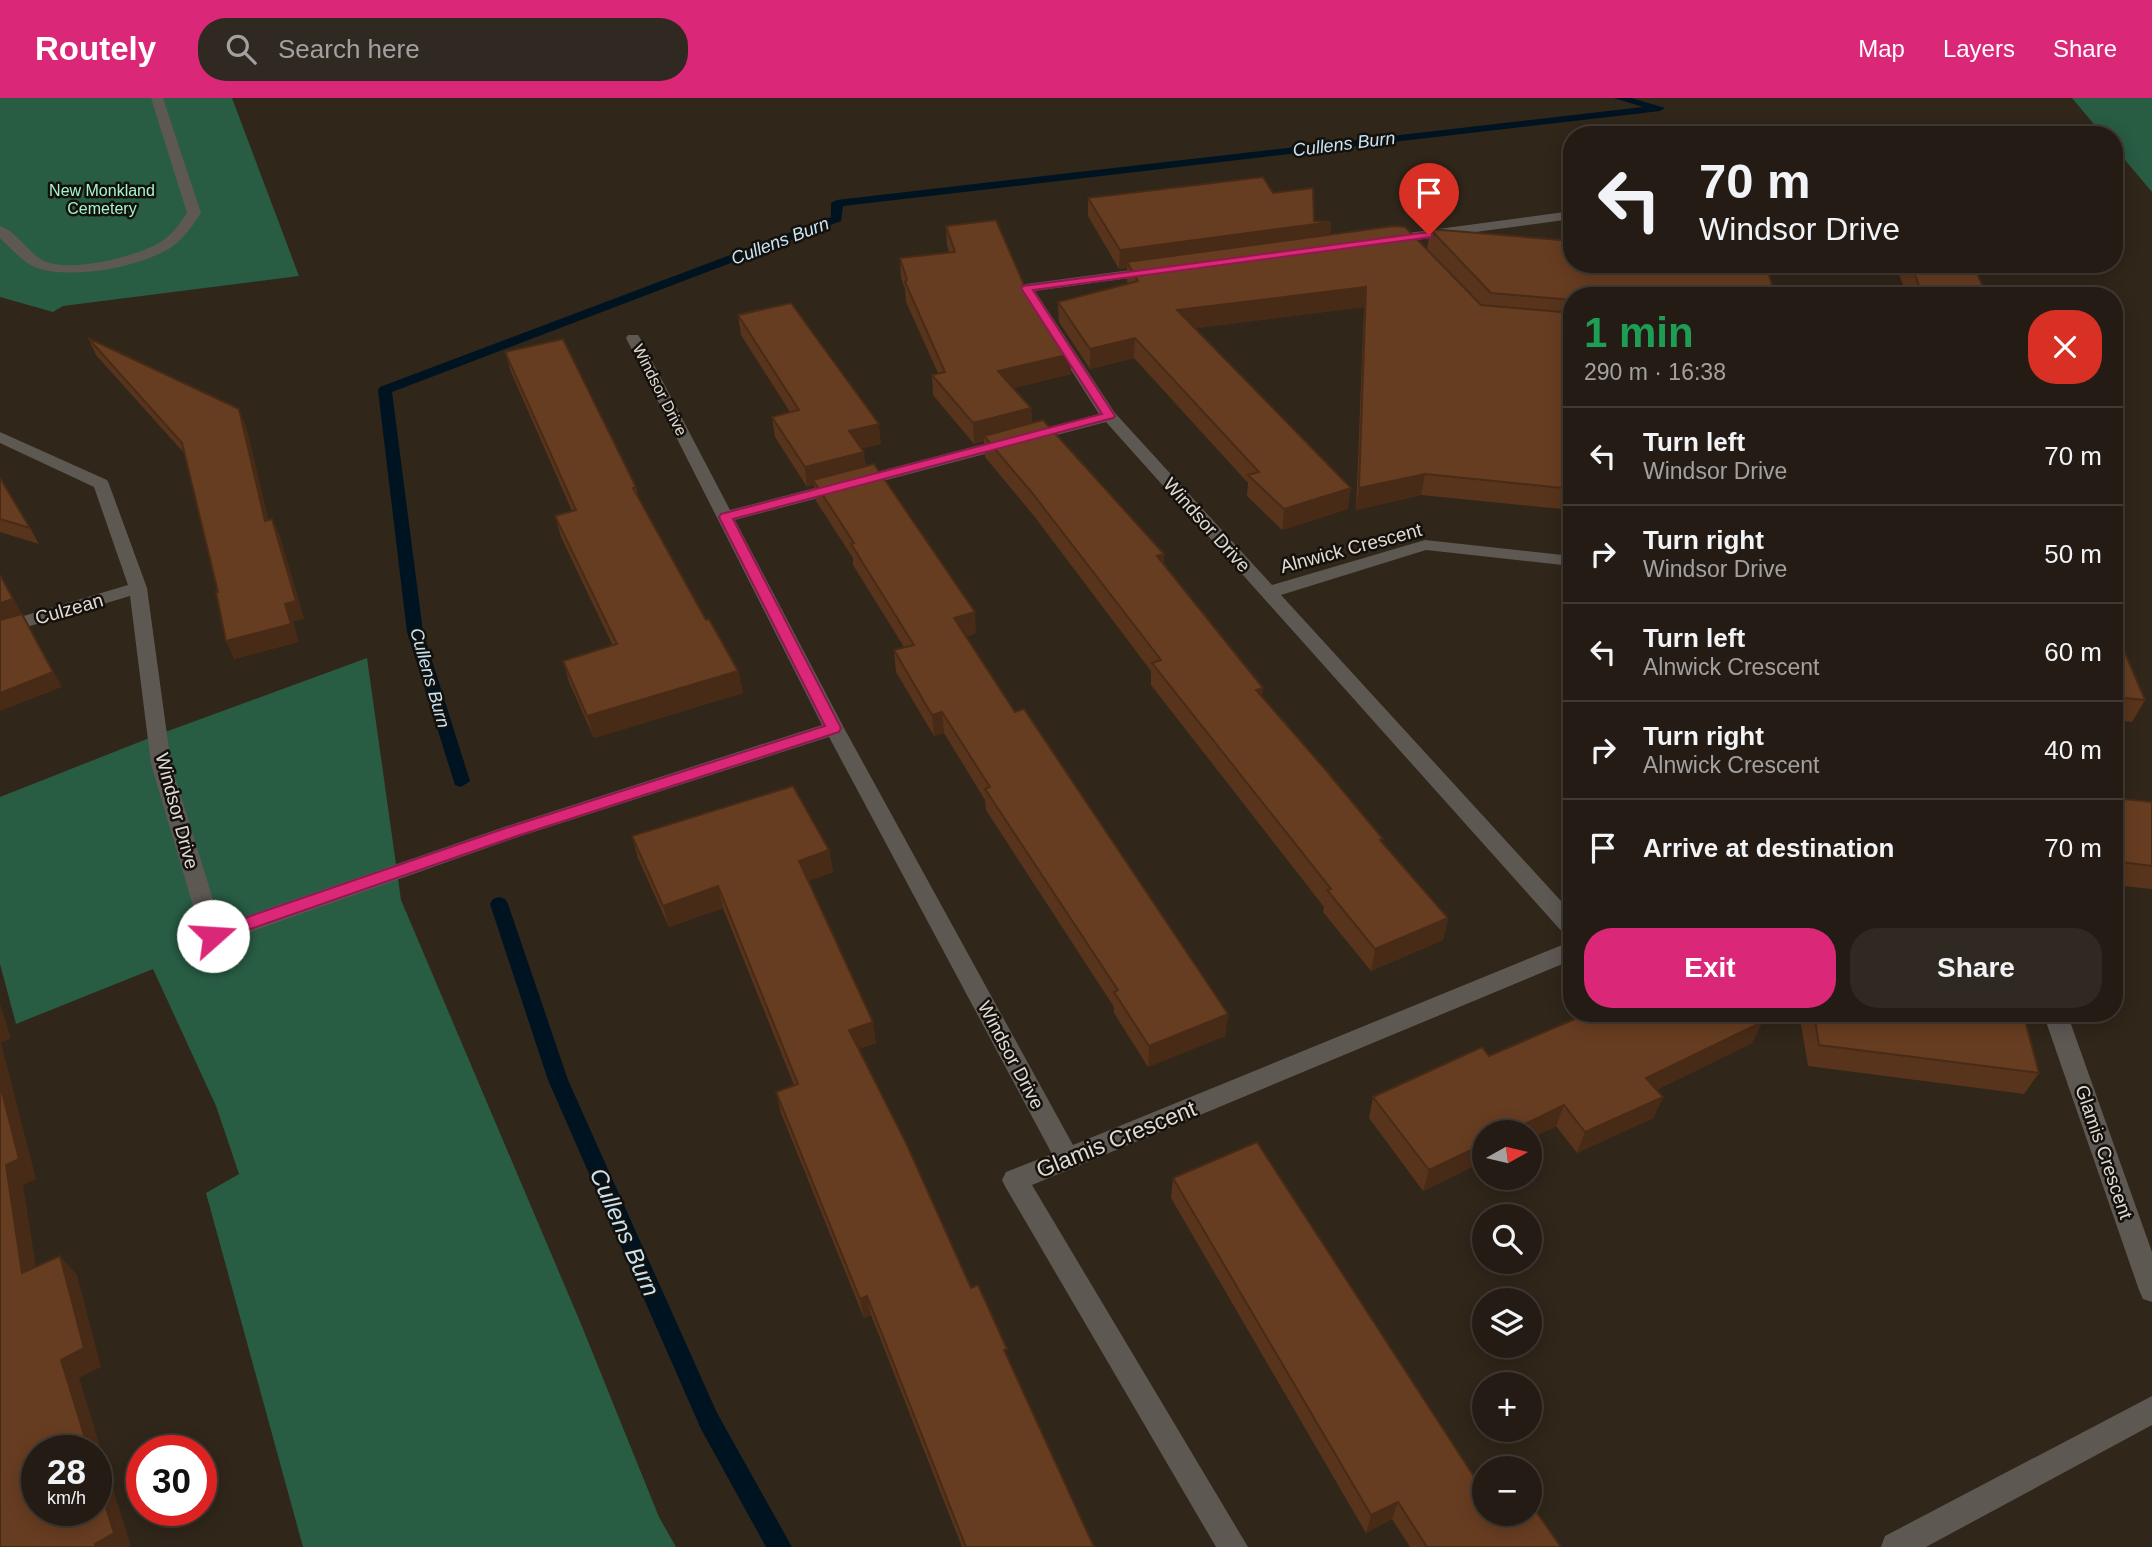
<!DOCTYPE html>
<html lang="en">
<head>
<meta charset="utf-8">
<style>
	body { margin:0; font-family:Arial,sans-serif; background:#302922; color:#f1f3f6; height:100vh; display:flex; flex-direction:column; font-size:26px; white-space:nowrap }
	* { box-sizing:border-box; margin:0 }
	p { font-size:23px; color:#a3a1a0 }
	.icon { flex:none; width:38px; height:38px; fill:none; stroke:currentColor; stroke-width:2; stroke-linecap:round; stroke-linejoin:round }
	.map { position:relative; flex:1; overflow:hidden }
	.drawer { position:absolute; left:1563px; top:189px; width:560px; height:735px; display:flex; flex-direction:column; background:#241c14; border-radius:28px; box-shadow:0 4px 18px #0003,0 0 0 2px #413a34 }
	.drawer>* { flex:none }
	.top-card { position:absolute; left:1563px; top:28px; width:560px; height:147px; border-radius:28px; box-shadow:0 4px 18px #0003,0 0 0 2px #413a34; background:#241c14; color:#f1f3f6; overflow:hidden }
	.needle { width:46px; rotate:82deg }
	.tools { position:absolute; left:1472px; top:1022px; display:grid; gap:14px }
	.tools a { display:grid; place-items:center; width:70px; height:70px; border-radius:50%; background:#241c14; box-shadow:0 4px 18px #0003,0 0 0 2px #413a34; font-size:35px }
	.speed { position:absolute; left:21px; top:1337px; display:flex; gap:14px; font-size:35px; font-weight:700; text-align:center }
	.speed>* { display:grid; place-content:center; width:91px; height:91px; border-radius:50%; background:#241c14; box-shadow:0 4px 18px #0003,0 0 0 2px #413a34; line-height:1 }
	.speed small { font-size:18px; font-weight:400 }
	.speed .limit { border:10px solid #d22; background:#fff; color:#111 }
	.pin { position:absolute; display:grid; place-items:center; width:60px; height:60px; color:#fff; margin:-72px -30px; border-radius:50% 50% 50% 0; rotate:-45deg; box-shadow:0 0 7px #0007 }
	.pin .icon { rotate:45deg }
	.me { position:absolute; width:77px; margin:-38px; rotate:71deg; stroke-linejoin:round; filter:drop-shadow(0 0 5px #0008) }
	.turn { display:flex; align-items:center; gap:24px; height:147px; padding:0 21px; font-size:32px }
	.turn .icon { width:91px; height:91px; stroke-width:2.5 }
	.turn b { display:block; font-size:49px; line-height:60px }
	.round { display:grid; place-items:center; flex:none; width:74px; height:74px; border-radius:28px; background:#302922 }
	.head { display:flex; align-items:center; justify-content:space-between; height:119px; padding:0 21px }
	h1 { font-size:42px; font-weight:700; line-height:52px; color:#1e9e55 }
	.button { display:flex; gap:14px; margin-top:auto; padding:14px 21px }
	.button a { flex:1; height:80px; border-radius:28px; background:#db2777; color:#fff; font-size:28px; font-weight:700; line-height:80px; text-align:center }
	.button a+a { background:#302922; color:#f1f3f6 }
	ul { padding:0; list-style:none }
	li { display:flex; align-items:center; gap:21px; height:98px; padding:0 21px; border-top:2px solid #413a34 }
	li div { flex:1 }
	li b { display:block; font-size:26px }
	li em { font-style:normal }
	header { display:flex; align-items:center; gap:42px; box-sizing:border-box; height:98px; padding:0 35px; background:#db2777; color:#fff }
	header strong { font-size:33px }
	nav { display:flex; gap:38px; margin-inline-start:auto; font-size:24px }
	.search { width:490px; height:63px; background:#302922; display:flex; align-items:center; gap:18px; box-sizing:border-box; padding:0 24px; border-radius:28px; color:#a3a1a0; font-size:26px }
	.map>svg:first-child { display:block }
	.green { fill:#285c43 }
	.lines { fill:none; stroke-linecap:round; stroke-linejoin:round }
	.stream { fill:#001320; fill-rule:evenodd }
	.minor { fill:#5e5853; fill-rule:evenodd }
	.wall { fill:#59341c }
	.shaded-wall { fill:#482b17 }
	.building { fill:#673d21; stroke:#482b17; stroke-width:2 }
	.route { fill:#db2777; stroke:#8e194d; stroke-width:2 }
	.labels { text-anchor:middle; dominant-baseline:central; stroke-width:5; stroke-linejoin:round; paint-order:stroke }
	.far-park-label { font-size:16px; fill:#a4f6ca; stroke:#14100b }
	.far-street-label { font-size:16px; fill:#e0dad2; stroke:#14100b }
	.far-water-label { font-size:18px; font-style:italic; fill:#c5e4f6; stroke:#14100b }
	.street-label { font-size:19px; fill:#e0dad2; stroke:#14100b }
	.near-street-label { font-size:23px; fill:#e0dad2; stroke:#14100b }
	.near-water-label { font-size:24px; font-style:italic; fill:#c5e4f6; stroke:#14100b }
</style>
</head>
<body>
<header>
<strong>Routely</strong>
<div class="search"><svg class="icon" aria-label="search" viewBox="0 0 24 24"><circle cx="10" cy="10" r="6"/><path d="M15 15l6 6"/></svg>Search here</div>
<nav><a>Map</a><a>Layers</a><a>Share</a></nav>
</header>
<div class="map">
<svg width="2152" height="1449" viewBox="0 0 2152 1449">
	<rect width="100%" height="100%" fill="#30261a"/>
	<g class="green">
		<path d="M0,0H232L299,178L63,208L53,214L0,199Z"/>
		<path d="M2072,0H2152V94L2114,49V37H2103Z"/>
		<path d="M367,560L401,802L581,1226L659,1419L676,1449H303L206,1095L239,1076L216,1008L153,871L16,926L0,866V699L157,637Z"/>
	</g>
	<g class="lines">
		<g class="stream">
			<path d="M1614,0H1631L1665,10L1660,13L843,108L841,123L392,294L423,534L470,683L461,689L455,687L407,534L378,292L380,289L831,119V105L837,102L1643,9Z"/>
			<path d="M499,799L505,801L508,806L568,982L717,1315L792,1449H766L701,1331L548,982L490,806L493,801Z"/>
		</g>
		<g class="minor">
			<path d="M151,0H163L201,115C193,127 185,139 173,148C143,169 72,182 37,170C23,165 11,150 0,140V128C16,133 27,153 42,162C68,176 138,159 162,143C173,136 180,125 187,115Z"/>
			<path d="M1572,113V121L1386,146L1379,142L1386,138Z"/>
			<path d="M1153,169L1158,170V176L1035,193L1115,315L1272,487L1425,442L1572,458V468L1426,452L1281,497L1572,815V838L1564,836L1106,324L735,422L844,630L1073,1047L1572,843V862L1032,1087L1248,1449H1216L1006,1090L1002,1082L1006,1074L1052,1056L829,639L515,740L213,847L205,844L202,838L151,666L130,498L0,537V525L128,487L94,389L0,345V334L107,382L109,386L147,490L171,666L221,827L501,730L822,627L626,240L628,237H638L640,240L730,412L1099,316L1019,190L1026,186Z"/>
			<path d="M2043,915H2067L2152,1154V1204L2143,1201L2139,1192Z"/>
			<path d="M2152,1298V1327L1926,1449H1881L1885,1438Z"/>
		</g>
	</g>
	<g class="wall">
		<path d="M1273,95L1314,123L1331,124L1330,137L1455,181L1427,151L1430,131L1572,198V412L1421,397L1356,412L1364,209L1195,230L1348,411L1282,432L1247,398L1248,385L1134,260L1090,271L1059,224L1058,204L1128,185L1127,183V170L1119,171L1088,118V100Z"/>
		<path d="M946,128L1034,210L1071,256V276L1013,290L1031,310L1032,325L1164,456V467L1262,599L1383,741L1382,745L1448,820L1443,842L1371,873L1323,814L1324,809L1151,587V573L1034,418L985,359L984,343L974,346L933,297L932,277L938,275L906,204L905,191L901,180L900,160L949,154L947,147Z"/>
		<path d="M1899,166H1973L1987,198H1907L1897,171Z"/>
		<path d="M738,217L881,346L862,350L866,368L976,535L966,539L1015,614L1228,916L1225,938L1148,969L1114,915V909L986,712L985,702L944,635L934,638L896,574L894,552L904,549L853,467V460L816,403L814,387L807,389L775,339L772,319L790,314L741,237Z"/>
		<path d="M88,240L246,328L268,422L272,421L280,439L304,521L293,523L298,544L234,561L185,356L96,257Z"/>
		<path d="M505,254L636,389L638,398L706,522L738,573L743,595L594,640L569,584L563,563L613,548L561,439L555,418L572,413L511,274Z"/>
		<path d="M0,380L30,430L39,446L0,434Z"/>
		<path d="M2114,529L2145,602L2132,624L2114,622Z"/>
		<path d="M2114,700L2152,704V791L2114,787Z"/>
		<path d="M632,738L829,752L833,774L808,783L876,945L859,951L971,1190L1007,1259L1094,1449H962L871,1217L864,1220L781,1015L776,994L794,987L723,810L669,829L638,760Z"/>
		<path d="M1799,915H2023L2039,975L2024,996L1808,968Z"/>
		<path d="M1762,924L1752,945L1656,992L1663,999L1653,1020L1577,1055L1556,1028L1423,1093L1369,1020L1373,999L1489,958Z"/>
		<path d="M1173,1080L1484,1394L1561,1449H1410L1392,1421L1366,1435L1171,1100Z"/>
	</g>
	<g class="shaded-wall">
		<path d="M1331,124L1329,143L1127,164V170L1119,171L1120,152Z"/>
		<path d="M1366,189L1364,209L1176,233L1177,212Z"/>
		<path d="M1135,240L1134,260L1090,271V251Z"/>
		<path d="M1071,256V276L999,294L998,273Z"/>
		<path d="M1031,310L1032,331L984,338V343L974,346L973,325Z"/>
		<path d="M239,311L246,328L273,441L265,423Z"/>
		<path d="M879,326L881,346L852,353L849,333Z"/>
		<path d="M864,354L866,374L813,382L814,387L807,389L805,369Z"/>
		<path d="M1425,376L1421,397L1356,412L1359,390Z"/>
		<path d="M1351,390L1348,411L1282,432L1284,411Z"/>
		<path d="M272,421L280,439L304,521L293,523L298,544L234,561L226,543L285,506Z"/>
		<path d="M1164,456L1163,477L1157,458Z"/>
		<path d="M0,476L22,516L0,523Z"/>
		<path d="M975,514L976,535L955,542L954,520Z"/>
		<path d="M30,531L62,589L0,613V595Z"/>
		<path d="M738,573L743,595L594,640L587,618Z"/>
		<path d="M1263,590L1260,611L1256,592Z"/>
		<path d="M942,614L944,635L934,638L932,617Z"/>
		<path d="M829,752L833,774L803,785L799,763Z"/>
		<path d="M718,788L723,810L669,829L663,808Z"/>
		<path d="M1448,820L1443,842L1371,873L1375,851Z"/>
		<path d="M0,906L11,940L1,945L36,1081L23,1087L40,1195L22,1175L6,1067L0,986Z"/>
		<path d="M1228,916L1225,938L1148,969L1149,948Z"/>
		<path d="M873,924L876,945L853,953L849,932Z"/>
		<path d="M1762,924L1752,945L1637,1001L1646,980Z"/>
		<path d="M1663,999L1653,1020L1577,1055L1585,1034Z"/>
		<path d="M1564,1007L1556,1028L1530,1041V1034H1508Z"/>
		<path d="M1484,1046V1063L1423,1093L1429,1072Z"/>
		<path d="M60,1158L77,1177L101,1269L79,1280L131,1449H96L95,1446L96,1353H89L61,1262Z"/>
		<path d="M867,1198L871,1217L864,1220L860,1201Z"/>
		<path d="M1398,1404L1392,1421L1366,1435L1371,1417Z"/>
	</g>
	<g class="building">
		<path d="M1263,79L1273,95L1313,90L1314,123L1331,124L1120,152L1088,100Z"/>
		<path d="M996,122L1034,210L1040,209L1071,256L998,273L1031,310L973,325L932,277L945,274L905,184L907,182L900,160L955,154L946,128Z"/>
		<path d="M1394,128L1405,129L1481,207L1572,215V391L1425,376L1359,390L1366,189L1177,212L1351,390L1284,411L1248,377L1259,374L1135,240L1090,251L1058,204L1138,183L1127,164Z"/>
		<path d="M1430,131L1572,143V166H1766L1775,198H1572V202L1491,195Z"/>
		<path d="M1911,166H1973L1987,198H1923Z"/>
		<path d="M791,205L879,326L849,333L864,354L805,369L772,319L799,312L738,217Z"/>
		<path d="M88,240L239,311L265,423L272,421L296,503L285,506L291,526L226,543L216,494H218L182,345Z"/>
		<path d="M563,241L636,389L633,390L706,522L709,521L738,573L587,618L563,563L617,546L555,418L576,412L505,254Z"/>
		<path d="M1043,322L1164,456L1157,458L1263,590L1256,592L1324,670L1383,741L1380,742L1448,820L1375,851L1327,792L1331,791L1152,565L1161,562L1033,396L984,338Z"/>
		<path d="M874,366L975,514L954,520L1015,614L1024,611L1228,916L1149,948L1114,894L1118,892L985,691L990,689L942,614L932,617L894,552L914,547L851,446L854,445L813,382Z"/>
		<path d="M0,380L30,430L0,421Z"/>
		<path d="M0,477L13,501L0,505Z"/>
		<path d="M22,516L53,574L0,595V522Z"/>
		<path d="M2114,529L2145,602L2114,599Z"/>
		<path d="M793,688L829,752L799,763L873,924L849,932L907,1047L971,1190L978,1187L1007,1251L1004,1252L1094,1449H966L867,1198L860,1201L776,994L798,986L718,788L663,808L632,738Z"/>
		<path d="M2114,700L2152,704V768L2114,763Z"/>
		<path d="M1589,915H1754L1762,924L1646,980L1663,999L1585,1034L1564,1007L1508,1034H1484V1046L1429,1072L1373,999L1482,949L1489,958Z"/>
		<path d="M1814,915H2023L2039,975L1819,947Z"/>
		<path d="M0,986L19,1061L6,1067L22,1175L60,1158L84,1250L61,1262L89,1353H37V1412H96V1378L114,1435L95,1446L96,1449H0Z"/>
		<path d="M1257,1044L1484,1394V1416H1530V1405L1561,1449H1427L1398,1404L1371,1417L1173,1080Z"/>
	</g>
	<path class="route" d="M1429,134H1432V139L1033,192L1115,318L1113,320L733,421L841,630L839,634L514,739L219,842H207L204,838L207,833L503,731L825,628L719,419L721,416L1102,316L1021,190L1023,188Z"/>
	<g class="labels">
		<g class="far-park-label">
			<text x="102" y="92">New Monkland<tspan x="102" dy="18">Cemetery</tspan></text>
		</g>
		<g class="far-street-label">
			<text transform="translate(660 292) rotate(63)">Windsor Drive</text>
		</g>
		<g class="far-water-label">
			<text transform="translate(1344 46) rotate(-7)">Cullens Burn</text>
			<text transform="translate(780 143) rotate(-21)">Cullens Burn</text>
			<text transform="translate(430 580) rotate(74)">Cullens Burn</text>
		</g>
		<g class="street-label">
			<text transform="translate(1207 427) rotate(48)">Windsor Drive</text>
			<text transform="translate(1351 450) rotate(-15)">Alnwick Crescent</text>
			<text transform="translate(69 511) rotate(-16)">Culzean</text>
			<text transform="translate(177 713) rotate(75)">Windsor Drive</text>
			<text transform="translate(1011 957) rotate(62)">Windsor Drive</text>
			<text transform="translate(2104 1054) rotate(71)">Glamis Crescent</text>
		</g>
		<g class="near-street-label">
			<text transform="translate(1116 1041) rotate(-22)">Glamis Crescent</text>
		</g>
		<g class="near-water-label">
			<text transform="translate(625 1134) rotate(66)">Cullens Burn</text>
		</g>
	</g>
</svg>
<div class="tools">
<a><svg class="needle" viewBox="-14 -14 28 28"><path d="M0-13l5 13h-10z" fill="#e53935"/><path d="M0 13l5-13h-10z" fill="#a3a1a0"/></svg></a>
<a><svg class="icon" aria-label="search" viewBox="0 0 24 24"><circle cx="10" cy="10" r="6"/><path d="M15 15l6 6"/></svg></a>
<a><svg class="icon" aria-label="layers" viewBox="0 0 24 24"><path d="M12 4l9 5-9 5-9-5zM3 14l9 5 9-5"/></svg></a>
<a>+</a>
<a>−</a>
</div>
<div class="speed"><div>28<small>km/h</small></div><div class="limit">30</div></div>
<div class="pin" style="left:1429px;top:137px;background:#d93025"><svg class="icon" aria-label="arrive" viewBox="0 0 24 24"><path d="M6 21V4h12l-3 4 3 4H6"/></svg></div>
<svg class="me" style="left:213px;top:838px" viewBox="-20 -20 40 40"><circle r="19" fill="#fff"/><path d="M0-13L10 11 0 6-10 11z" fill="#db2777"/></svg>
<div class="top-card">
<div class="turn"><svg class="icon" aria-label="left" viewBox="0 0 24 24"><path d="M17 20v-9H6M10 6l-5 5 5 5"/></svg><div><b>70 m</b>Windsor Drive</div></div>
</div>
<section class="drawer">
<div class="head"><div><h1>1 min</h1><p>290 m · 16:38</p></div><a class="round" style="background:#d93025;color:#fff"><svg class="icon" aria-label="close" viewBox="0 0 24 24"><path d="M6 6l12 12M18 6L6 18"/></svg></a></div>
<ul>
<li><svg class="icon" aria-label="left" viewBox="0 0 24 24"><path d="M17 20v-9H6M10 6l-5 5 5 5"/></svg><div><b>Turn left</b><p>Windsor Drive</p></div><em>70 m</em></li>
<li><svg class="icon" aria-label="right" viewBox="0 0 24 24"><path d="M7 20v-9h11M14 6l5 5-5 5"/></svg><div><b>Turn right</b><p>Windsor Drive</p></div><em>50 m</em></li>
<li><svg class="icon" aria-label="left" viewBox="0 0 24 24"><path d="M17 20v-9H6M10 6l-5 5 5 5"/></svg><div><b>Turn left</b><p>Alnwick Crescent</p></div><em>60 m</em></li>
<li><svg class="icon" aria-label="right" viewBox="0 0 24 24"><path d="M7 20v-9h11M14 6l5 5-5 5"/></svg><div><b>Turn right</b><p>Alnwick Crescent</p></div><em>40 m</em></li>
<li><svg class="icon" aria-label="arrive" viewBox="0 0 24 24"><path d="M6 21V4h12l-3 4 3 4H6"/></svg><div><b>Arrive at destination</b></div><em>70 m</em></li>
</ul>
<div class="button"><a>Exit</a><a>Share</a></div>
</section>
</div>
</body>
</html>
